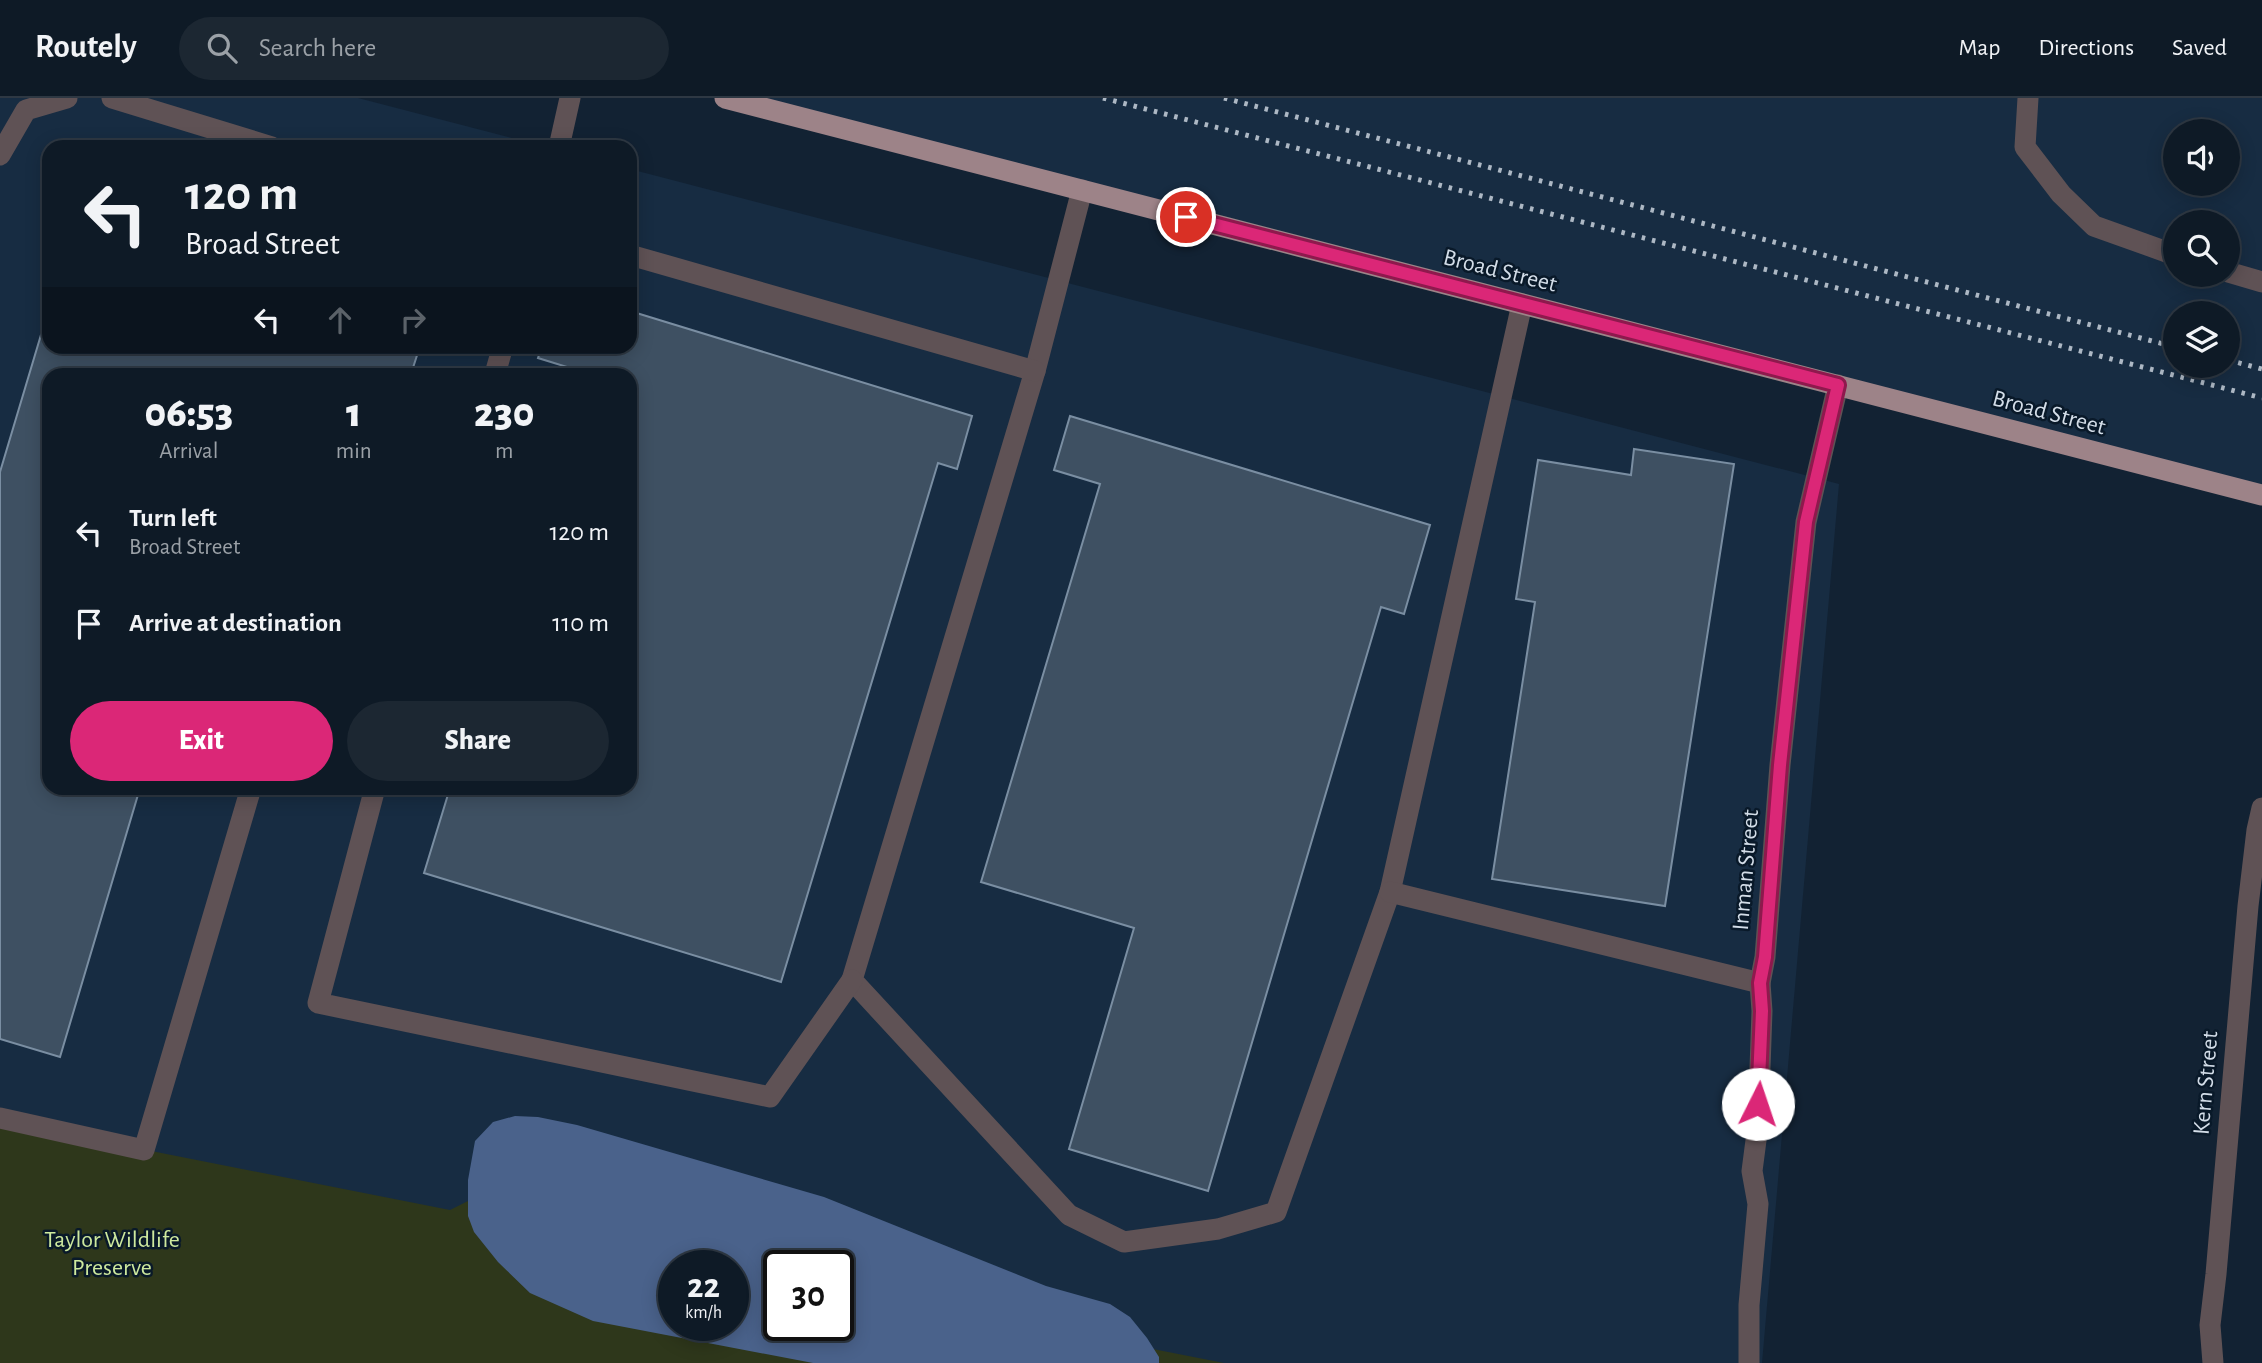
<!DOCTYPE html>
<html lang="en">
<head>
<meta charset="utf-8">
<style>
	body { margin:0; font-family:"Alegreya Sans",sans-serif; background:#1c2732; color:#f1f3f6; height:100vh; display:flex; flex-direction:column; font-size:26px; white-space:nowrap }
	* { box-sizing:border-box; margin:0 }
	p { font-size:23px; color:#9ba1a7 }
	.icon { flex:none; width:38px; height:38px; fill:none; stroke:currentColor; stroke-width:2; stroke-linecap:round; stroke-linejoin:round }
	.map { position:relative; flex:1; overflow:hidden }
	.panel { position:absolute; left:42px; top:270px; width:595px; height:427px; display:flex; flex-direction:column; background:#0e1a26; border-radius:21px; box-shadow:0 4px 18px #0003,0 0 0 2px #2e3843 }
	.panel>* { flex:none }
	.hud { position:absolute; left:42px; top:42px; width:595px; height:214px; border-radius:21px; box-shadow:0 4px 18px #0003,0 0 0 2px #2e3843; background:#0e1a26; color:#f1f3f6; overflow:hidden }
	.fabs { position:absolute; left:2163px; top:21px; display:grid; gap:14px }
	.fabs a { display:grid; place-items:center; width:77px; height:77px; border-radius:50%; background:#0e1a26; box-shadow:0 4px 18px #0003,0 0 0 2px #2e3843; font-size:35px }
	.speed { position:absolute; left:658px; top:1152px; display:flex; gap:14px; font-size:35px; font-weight:700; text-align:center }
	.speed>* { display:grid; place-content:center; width:91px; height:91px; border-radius:50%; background:#0e1a26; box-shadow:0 4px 18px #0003,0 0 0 2px #2e3843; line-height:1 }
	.speed small { font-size:18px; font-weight:400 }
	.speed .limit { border:4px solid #111; border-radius:10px; background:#fff; color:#111 }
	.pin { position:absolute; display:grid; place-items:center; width:60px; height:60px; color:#fff; margin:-30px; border:4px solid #fff; border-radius:50%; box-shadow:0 2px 7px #0007 }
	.me { position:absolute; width:77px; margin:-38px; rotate:4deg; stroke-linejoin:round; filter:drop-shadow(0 0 5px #0008) }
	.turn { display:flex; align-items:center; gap:24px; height:147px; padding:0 28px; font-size:32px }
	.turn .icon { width:91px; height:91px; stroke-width:2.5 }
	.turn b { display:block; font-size:49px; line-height:60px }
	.lanes { display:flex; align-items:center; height:66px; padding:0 28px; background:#0003; justify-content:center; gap:35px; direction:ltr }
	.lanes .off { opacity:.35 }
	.eta { display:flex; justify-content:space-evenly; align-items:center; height:119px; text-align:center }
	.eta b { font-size:42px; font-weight:800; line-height:49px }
	.cta { display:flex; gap:14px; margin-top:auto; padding:14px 28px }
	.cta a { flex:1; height:80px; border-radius:42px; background:#db2777; color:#fff; font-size:28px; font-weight:800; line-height:80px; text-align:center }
	.cta a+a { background:#1c2732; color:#f1f3f6 }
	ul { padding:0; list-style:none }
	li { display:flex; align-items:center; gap:21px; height:91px; padding:0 28px }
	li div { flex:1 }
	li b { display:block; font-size:26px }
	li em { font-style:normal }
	header { display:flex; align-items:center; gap:42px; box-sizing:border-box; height:98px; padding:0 35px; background:#0e1a26; border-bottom:2px solid #2e3843 }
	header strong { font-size:33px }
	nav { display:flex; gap:38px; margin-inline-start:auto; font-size:24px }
	.search { width:490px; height:63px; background:#1c2732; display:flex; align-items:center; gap:18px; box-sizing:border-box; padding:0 24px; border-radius:38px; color:#9ba1a7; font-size:26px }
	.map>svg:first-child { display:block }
	.built { fill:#172c42; fill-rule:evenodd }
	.green { fill:#2e371b }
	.water { fill:#4a628b; fill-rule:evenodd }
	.building { fill:#3e5062; stroke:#7a8ea2; stroke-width:2 }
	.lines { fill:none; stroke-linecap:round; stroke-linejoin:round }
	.minor { stroke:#5f5255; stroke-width:21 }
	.major { stroke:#9d8388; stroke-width:21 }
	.rail { stroke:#adb8c4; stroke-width:5; stroke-dasharray:3.5 7; stroke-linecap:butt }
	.route-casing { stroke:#8e194d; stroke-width:18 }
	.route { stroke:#db2777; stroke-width:12 }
	.labels { text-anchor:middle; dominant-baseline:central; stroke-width:5; stroke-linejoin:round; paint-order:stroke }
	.street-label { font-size:24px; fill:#d3dde8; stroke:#091929 }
	.park-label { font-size:24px; fill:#cee99e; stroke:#091929 }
</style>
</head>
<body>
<header>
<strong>Routely</strong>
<div class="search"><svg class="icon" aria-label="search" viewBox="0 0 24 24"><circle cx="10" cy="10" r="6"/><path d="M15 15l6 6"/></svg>Search here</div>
<nav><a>Map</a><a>Directions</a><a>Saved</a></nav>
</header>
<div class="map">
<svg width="2262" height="1265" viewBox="0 0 2262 1265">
	<rect width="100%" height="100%" fill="#122233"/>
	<g class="built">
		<path d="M0,0H358L546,49H49V248H630V71L1839,386L1762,1265H743L251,1213L0,1144ZM49,276H630V690H49ZM674,1167H733V1227H674ZM779,1167H838V1227H779Z"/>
		<path d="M725,0H2262V396ZM2175,33H2228V86H2175ZM2175,124H2228V177H2175ZM2175,215H2228V268H2175Z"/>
	</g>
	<path class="green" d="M0,1023L450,1112L468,1103L481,1118L674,1167V1227H838V1189L1224,1265H0Z"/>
	<path class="water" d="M515,1018L538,1019L577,1027L824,1099L1046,1188L1110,1206L1130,1219L1147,1240L1159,1259V1265H813L593,1223L530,1195L498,1164L474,1134L468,1118V1082L475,1043L493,1024ZM674,1167H733V1227H674ZM779,1167H838V1227H779Z"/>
	<g class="building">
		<path d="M49,210V248H420L411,276H49V690H140L60,959L0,941V374Z"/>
		<path d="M630,213L972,318L957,371L938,365L781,884L424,775L450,690H630V276H575L577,272L538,260L542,248H630Z"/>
		<path d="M1070,318L1430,427L1404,516L1381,509L1208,1093L1069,1051L1134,830L981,784L1100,386L1054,372Z"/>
		<path d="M1634,351L1734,366L1665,808L1492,781L1535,504L1516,501L1538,362L1631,377Z"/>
	</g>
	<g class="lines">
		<g class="minor">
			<path d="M112,0L272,49"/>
			<path d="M2028,0L2025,49L2061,96L2094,128L2175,157"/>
			<path d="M559,49L570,0"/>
			<path d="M0,57L26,12L67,0"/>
			<path d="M1082,92L1035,273L852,882L1069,1117L1124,1144L1218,1131L1276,1114L1390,794L1522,206"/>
			<path d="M630,157L1035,273"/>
			<path d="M2228,174L2262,184"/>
			<path d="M495,276L503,248"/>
			<path d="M375,690L318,905L770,999L852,882"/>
			<path d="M1390,794L1760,885"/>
			<path d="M0,1020L144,1052L251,690"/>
			<path d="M1749,1265V1207L1758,1106L1752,1073L1758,1027L1762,913L1760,885L1765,859L1780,667L1806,424L1838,287"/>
			<path d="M2213,1265L2210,1227L2216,1176L2248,808L2257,732L2262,710"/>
		</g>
		<path class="major" d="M725,0L2262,397"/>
		<g class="rail">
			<path d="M1103,0L2262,300"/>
			<path d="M1224,0L2175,249"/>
			<path d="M2228,262L2262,271"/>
		</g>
	</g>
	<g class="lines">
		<defs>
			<path id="route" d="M1186,119L1838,287L1806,424L1780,667L1765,859L1760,885L1762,913L1758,1006"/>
		</defs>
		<use href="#route" class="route-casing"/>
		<use href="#route" class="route"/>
	</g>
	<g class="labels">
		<g class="street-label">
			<text transform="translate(1500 173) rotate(14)">Broad Street</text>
			<text transform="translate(2049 315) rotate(15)">Broad Street</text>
			<text transform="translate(1746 772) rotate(-85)">Inman Street</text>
			<text transform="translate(2206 985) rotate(-85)">Kern Street</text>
		</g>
		<g class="park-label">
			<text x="112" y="1142">Taylor Wildlife<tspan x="112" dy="28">Preserve</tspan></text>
		</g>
	</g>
</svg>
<div class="fabs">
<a><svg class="icon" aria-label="sound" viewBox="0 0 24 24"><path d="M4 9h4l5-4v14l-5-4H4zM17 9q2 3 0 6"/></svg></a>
<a><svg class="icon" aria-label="search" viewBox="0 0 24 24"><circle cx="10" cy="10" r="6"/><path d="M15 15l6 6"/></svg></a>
<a><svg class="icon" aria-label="layers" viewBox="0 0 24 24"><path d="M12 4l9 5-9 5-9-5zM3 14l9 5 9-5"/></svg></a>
</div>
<div class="speed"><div>22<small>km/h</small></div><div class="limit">30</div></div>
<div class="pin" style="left:1186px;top:119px;background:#d93025"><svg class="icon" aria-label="arrive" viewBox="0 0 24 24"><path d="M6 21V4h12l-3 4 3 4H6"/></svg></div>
<svg class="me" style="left:1758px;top:1006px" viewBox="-20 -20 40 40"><circle r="19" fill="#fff"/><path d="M0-13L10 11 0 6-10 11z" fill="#db2777"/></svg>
<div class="hud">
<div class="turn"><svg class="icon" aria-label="left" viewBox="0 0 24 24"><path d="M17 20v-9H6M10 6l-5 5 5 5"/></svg><div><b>120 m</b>Broad Street</div></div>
<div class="lanes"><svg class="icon" aria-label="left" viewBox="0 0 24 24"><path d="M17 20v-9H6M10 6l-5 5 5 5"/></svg><svg class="icon off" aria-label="ahead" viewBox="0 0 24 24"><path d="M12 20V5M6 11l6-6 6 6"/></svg><svg class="icon off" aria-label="right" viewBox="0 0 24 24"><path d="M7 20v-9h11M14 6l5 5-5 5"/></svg></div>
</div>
<section class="panel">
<div class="eta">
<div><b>06:53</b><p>Arrival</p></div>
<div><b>1</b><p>min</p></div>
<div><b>230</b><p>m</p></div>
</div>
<ul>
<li><svg class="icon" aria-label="left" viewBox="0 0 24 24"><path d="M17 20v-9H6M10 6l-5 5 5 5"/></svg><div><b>Turn left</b><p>Broad Street</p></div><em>120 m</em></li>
<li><svg class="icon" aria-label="arrive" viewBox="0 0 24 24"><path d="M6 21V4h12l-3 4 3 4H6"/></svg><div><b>Arrive at destination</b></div><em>110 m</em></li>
</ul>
<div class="cta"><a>Exit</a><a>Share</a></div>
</section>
</div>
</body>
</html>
